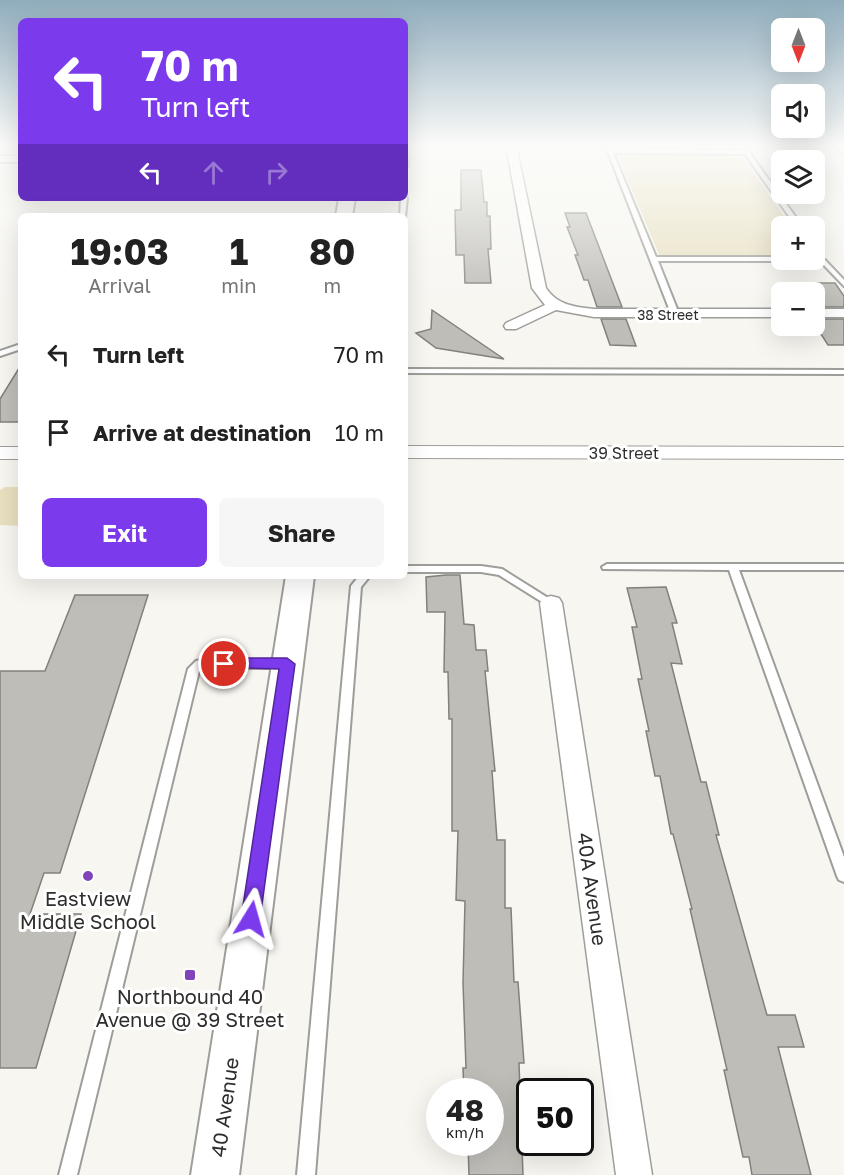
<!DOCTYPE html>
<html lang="en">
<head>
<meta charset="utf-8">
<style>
	body { margin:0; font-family:"Golos Text",sans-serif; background:#f6f6f6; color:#222; height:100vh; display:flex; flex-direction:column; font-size:22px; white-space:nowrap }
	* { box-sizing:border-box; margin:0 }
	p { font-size:20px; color:#767676 }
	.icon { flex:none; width:33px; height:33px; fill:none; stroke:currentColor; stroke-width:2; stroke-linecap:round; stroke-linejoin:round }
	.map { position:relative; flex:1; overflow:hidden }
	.side { position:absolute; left:18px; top:213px; width:390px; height:366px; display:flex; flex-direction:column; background:#fff; border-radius:9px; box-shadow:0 6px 24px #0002 }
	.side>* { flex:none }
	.guide { position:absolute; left:18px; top:18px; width:390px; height:183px; border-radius:9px; box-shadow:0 6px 24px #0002; background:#7c3aed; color:#fff; overflow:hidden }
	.needle { width:39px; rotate:180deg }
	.fabs { position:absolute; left:771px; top:18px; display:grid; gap:12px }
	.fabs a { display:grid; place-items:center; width:54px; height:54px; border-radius:9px; background:#fff; box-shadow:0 6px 24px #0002; font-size:30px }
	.speed { position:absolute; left:426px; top:1078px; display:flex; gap:12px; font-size:30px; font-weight:700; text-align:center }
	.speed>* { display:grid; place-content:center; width:78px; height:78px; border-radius:50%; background:#fff; box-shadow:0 6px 24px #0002; line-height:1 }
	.speed small { font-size:15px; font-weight:400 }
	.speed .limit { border:3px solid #111; border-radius:9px; background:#fff; color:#111 }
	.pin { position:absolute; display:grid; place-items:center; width:51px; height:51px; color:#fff; margin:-26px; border:3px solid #fff; border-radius:50%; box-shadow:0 2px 6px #0007 }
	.me { position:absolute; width:66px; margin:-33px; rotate:8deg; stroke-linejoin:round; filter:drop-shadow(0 0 4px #0008) }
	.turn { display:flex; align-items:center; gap:21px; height:126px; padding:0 24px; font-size:27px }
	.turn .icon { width:78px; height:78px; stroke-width:2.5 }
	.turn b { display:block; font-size:42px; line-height:51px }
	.lanes { display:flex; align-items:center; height:57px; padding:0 24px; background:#0003; justify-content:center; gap:30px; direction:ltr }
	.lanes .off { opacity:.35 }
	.eta { display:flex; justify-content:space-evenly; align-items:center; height:102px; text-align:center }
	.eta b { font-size:36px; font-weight:700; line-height:42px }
	.primary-button { display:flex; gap:12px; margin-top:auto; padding:12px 24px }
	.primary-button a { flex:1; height:69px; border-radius:9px; background:#7c3aed; color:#fff; font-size:24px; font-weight:700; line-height:69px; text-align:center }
	.primary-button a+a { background:#f6f6f6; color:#222 }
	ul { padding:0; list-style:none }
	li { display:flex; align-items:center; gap:18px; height:78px; padding:0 24px }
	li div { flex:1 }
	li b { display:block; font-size:22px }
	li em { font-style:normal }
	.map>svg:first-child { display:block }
	.green { fill:#e8e0c0 }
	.building { fill:#bebdb8; stroke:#82817c; stroke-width:1.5 }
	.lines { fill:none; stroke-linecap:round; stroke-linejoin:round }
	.service-casing { stroke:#9e9d99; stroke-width:4 }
	.minor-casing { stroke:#9e9d99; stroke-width:3 }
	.tertiary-casing { stroke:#9e9d99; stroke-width:2 }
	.secondary-casing { stroke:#9e9d99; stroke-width:4 }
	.service { fill:#fff; fill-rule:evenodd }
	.minor { fill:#fff; fill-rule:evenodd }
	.tertiary { fill:#fff; fill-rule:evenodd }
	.secondary { fill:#fff; fill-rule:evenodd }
	.route { fill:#7c3aed; stroke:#51269a; stroke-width:1.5 }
	.poi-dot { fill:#8143b8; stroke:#fff; stroke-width:2 }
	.labels { text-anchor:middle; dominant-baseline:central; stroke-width:6; stroke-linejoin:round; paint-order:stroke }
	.far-street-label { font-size:14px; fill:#2f2e2d; stroke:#fff }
	.street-label { font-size:16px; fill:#2f2e2d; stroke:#fff }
	.near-street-label { font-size:20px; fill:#2f2e2d; stroke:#fff }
	.near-poi-label { font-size:20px; fill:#2f2e2d; stroke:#fff }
</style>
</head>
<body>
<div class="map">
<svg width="844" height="1175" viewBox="0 0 844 1175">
	<rect width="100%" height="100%" fill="#f7f6f1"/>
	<g class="green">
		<path d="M739,153L791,226H782L781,256L660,257L617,154Z"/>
		<path d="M5,487H21V526L0,525V490Z"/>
	</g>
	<g class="building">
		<path d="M461,170H481L484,202H487V216H490L491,249H488L491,283H465L464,255H456L455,210H461Z"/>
		<path d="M565,213H586L622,307H597L588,280H584L575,255H578L567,227H570Z"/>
		<path d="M805,283H835L844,296V307H814V292H796L791,284Z"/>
		<path d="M432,310L504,359L436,348L416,333L431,329Z"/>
		<path d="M601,319H626L636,346L610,345Z"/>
		<path d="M814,319H844V345H828L814,323Z"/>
		<path d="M21,365V422H0V399Z"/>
		<path d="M446,575H460L464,624L474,625L476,650H486L488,671H485L495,771H492L497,840H505V908H511L514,982H518L524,1063H519L523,1175H469L468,1143H490V1092H464L463,1068H466L463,983L465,901L456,900L458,831H452V719H449L448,672H444L445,612H427L426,577Z"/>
		<path d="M666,587L677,623H672L682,664L671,663L701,782H706L719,835H716L767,1015H795L804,1047H778L811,1175H752L749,1157H743L724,1070H727L690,909H692L673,834H671L660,776H655L646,731H649L638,679H642L632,627H637L627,588Z"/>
		<path d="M75,595H148L60,873H44L30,914H81L36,1068H0V671H45Z"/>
	</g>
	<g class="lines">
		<defs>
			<g id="service">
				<path d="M405,145H409L408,166L405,168Z"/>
				<path d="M602,145H606L611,149L743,150L739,146L744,145L802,226H796L745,154L613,153L656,257H782V260H785L782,261H658L679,314L672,316L608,152Z"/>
				<path d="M405,197L407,198L405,217L400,216L401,198H405Z"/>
				<path d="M814,246L823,256L822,259L825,260L844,280V286L821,262L812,260L817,256L814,253Z"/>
				<path d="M21,344V349L0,356V351Z"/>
				<path d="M405,369L844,370V374L405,373Z"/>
				<path d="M607,564H844V570H739L844,857V882L839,880L837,876L729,570L603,569L602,567Z"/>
				<path d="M405,566H481L502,569L556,603L555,605H547L499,575L481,572H405Z"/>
				<path d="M359,576H370L361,587L315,1175H297L351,586Z"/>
				<path d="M200,660H285L289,661L291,664L289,667L285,668H203L199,671L77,1175H59L188,669L196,661Z"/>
			</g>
			<g id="minor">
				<path d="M506,145H516L546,288C557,305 575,307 594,309H782V317H594L556,310L516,329H506L504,326L506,323L545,305L532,288Z"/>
				<path d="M832,145H842L844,155Z"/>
				<rect x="0" y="156" width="21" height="6"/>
				<rect x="814" y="309" width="30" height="8"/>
				<path d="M551,596L559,598L562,603L652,1175H616L540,603L543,598Z"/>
			</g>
			<g id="tertiary">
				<path d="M405,446L844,447V459L405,458Z"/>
				<rect x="0" y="447" width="21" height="12"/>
			</g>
			<g id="secondary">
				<path d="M339,198H355L352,216H336Z"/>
				<path d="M286,576H314L239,1175H191Z"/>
			</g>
		</defs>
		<use href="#service" class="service-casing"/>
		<use href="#minor" class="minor-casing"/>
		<use href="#tertiary" class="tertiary-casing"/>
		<use href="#secondary" class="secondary-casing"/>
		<use href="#service" class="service"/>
		<use href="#minor" class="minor"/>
		<use href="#tertiary" class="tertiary"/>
		<use href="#secondary" class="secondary"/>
	</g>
	<linearGradient id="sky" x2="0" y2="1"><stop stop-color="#90adbd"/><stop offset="0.47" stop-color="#fbfbf9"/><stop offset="1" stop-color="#fbfbf9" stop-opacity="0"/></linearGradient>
	<rect width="844" height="309" fill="url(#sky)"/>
	<path class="route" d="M224,658H287L295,664L260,919L257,925L251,928L244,925L241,919L279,669L219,667L217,664L219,660Z"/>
	<g class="poi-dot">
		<circle cx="88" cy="876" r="6"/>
		<rect x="184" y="969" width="12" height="12" rx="3"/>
	</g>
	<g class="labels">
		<g class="far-street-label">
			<text x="668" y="314">38 Street</text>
		</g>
		<g class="street-label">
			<text x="624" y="453">39 Street</text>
		</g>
		<g class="near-street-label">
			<text transform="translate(593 889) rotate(82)">40A Avenue</text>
			<text transform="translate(224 1107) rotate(-82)">40 Avenue</text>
		</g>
		<g class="near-poi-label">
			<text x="88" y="898">Eastview<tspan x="88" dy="23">Middle School</tspan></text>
			<text x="190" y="996">Northbound 40<tspan x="190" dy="23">Avenue @ 39 Street</tspan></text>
		</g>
	</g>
</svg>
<div class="fabs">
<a><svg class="needle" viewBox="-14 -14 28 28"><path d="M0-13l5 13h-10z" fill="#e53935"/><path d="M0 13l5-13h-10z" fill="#767676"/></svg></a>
<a><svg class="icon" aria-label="sound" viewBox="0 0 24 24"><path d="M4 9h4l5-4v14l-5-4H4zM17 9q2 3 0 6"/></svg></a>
<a><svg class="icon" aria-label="layers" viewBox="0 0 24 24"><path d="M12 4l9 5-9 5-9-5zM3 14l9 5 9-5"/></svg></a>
<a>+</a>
<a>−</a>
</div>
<div class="speed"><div>48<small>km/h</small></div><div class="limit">50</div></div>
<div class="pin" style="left:224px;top:664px;background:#d93025"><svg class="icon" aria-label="arrive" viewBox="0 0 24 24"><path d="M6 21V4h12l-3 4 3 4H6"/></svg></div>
<svg class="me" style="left:251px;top:919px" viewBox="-20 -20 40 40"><path d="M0-17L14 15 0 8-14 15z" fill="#7c3aed" stroke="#fff" stroke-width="4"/></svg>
<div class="guide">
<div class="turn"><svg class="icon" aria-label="left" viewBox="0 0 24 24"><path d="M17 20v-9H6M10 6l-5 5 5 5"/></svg><div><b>70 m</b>Turn left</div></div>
<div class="lanes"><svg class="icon" aria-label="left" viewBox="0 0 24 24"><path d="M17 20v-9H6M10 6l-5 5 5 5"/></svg><svg class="icon off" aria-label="ahead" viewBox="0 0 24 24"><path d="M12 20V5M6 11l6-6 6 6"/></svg><svg class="icon off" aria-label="right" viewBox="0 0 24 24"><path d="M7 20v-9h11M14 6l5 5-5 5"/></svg></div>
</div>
<section class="side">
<div class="eta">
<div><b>19:03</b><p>Arrival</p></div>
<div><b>1</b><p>min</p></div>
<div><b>80</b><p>m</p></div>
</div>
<ul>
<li><svg class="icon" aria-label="left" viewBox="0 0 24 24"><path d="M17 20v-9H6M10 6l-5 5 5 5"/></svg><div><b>Turn left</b></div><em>70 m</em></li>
<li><svg class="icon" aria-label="arrive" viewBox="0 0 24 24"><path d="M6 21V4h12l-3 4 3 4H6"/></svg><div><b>Arrive at destination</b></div><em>10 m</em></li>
</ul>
<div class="primary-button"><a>Exit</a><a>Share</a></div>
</section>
</div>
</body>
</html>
